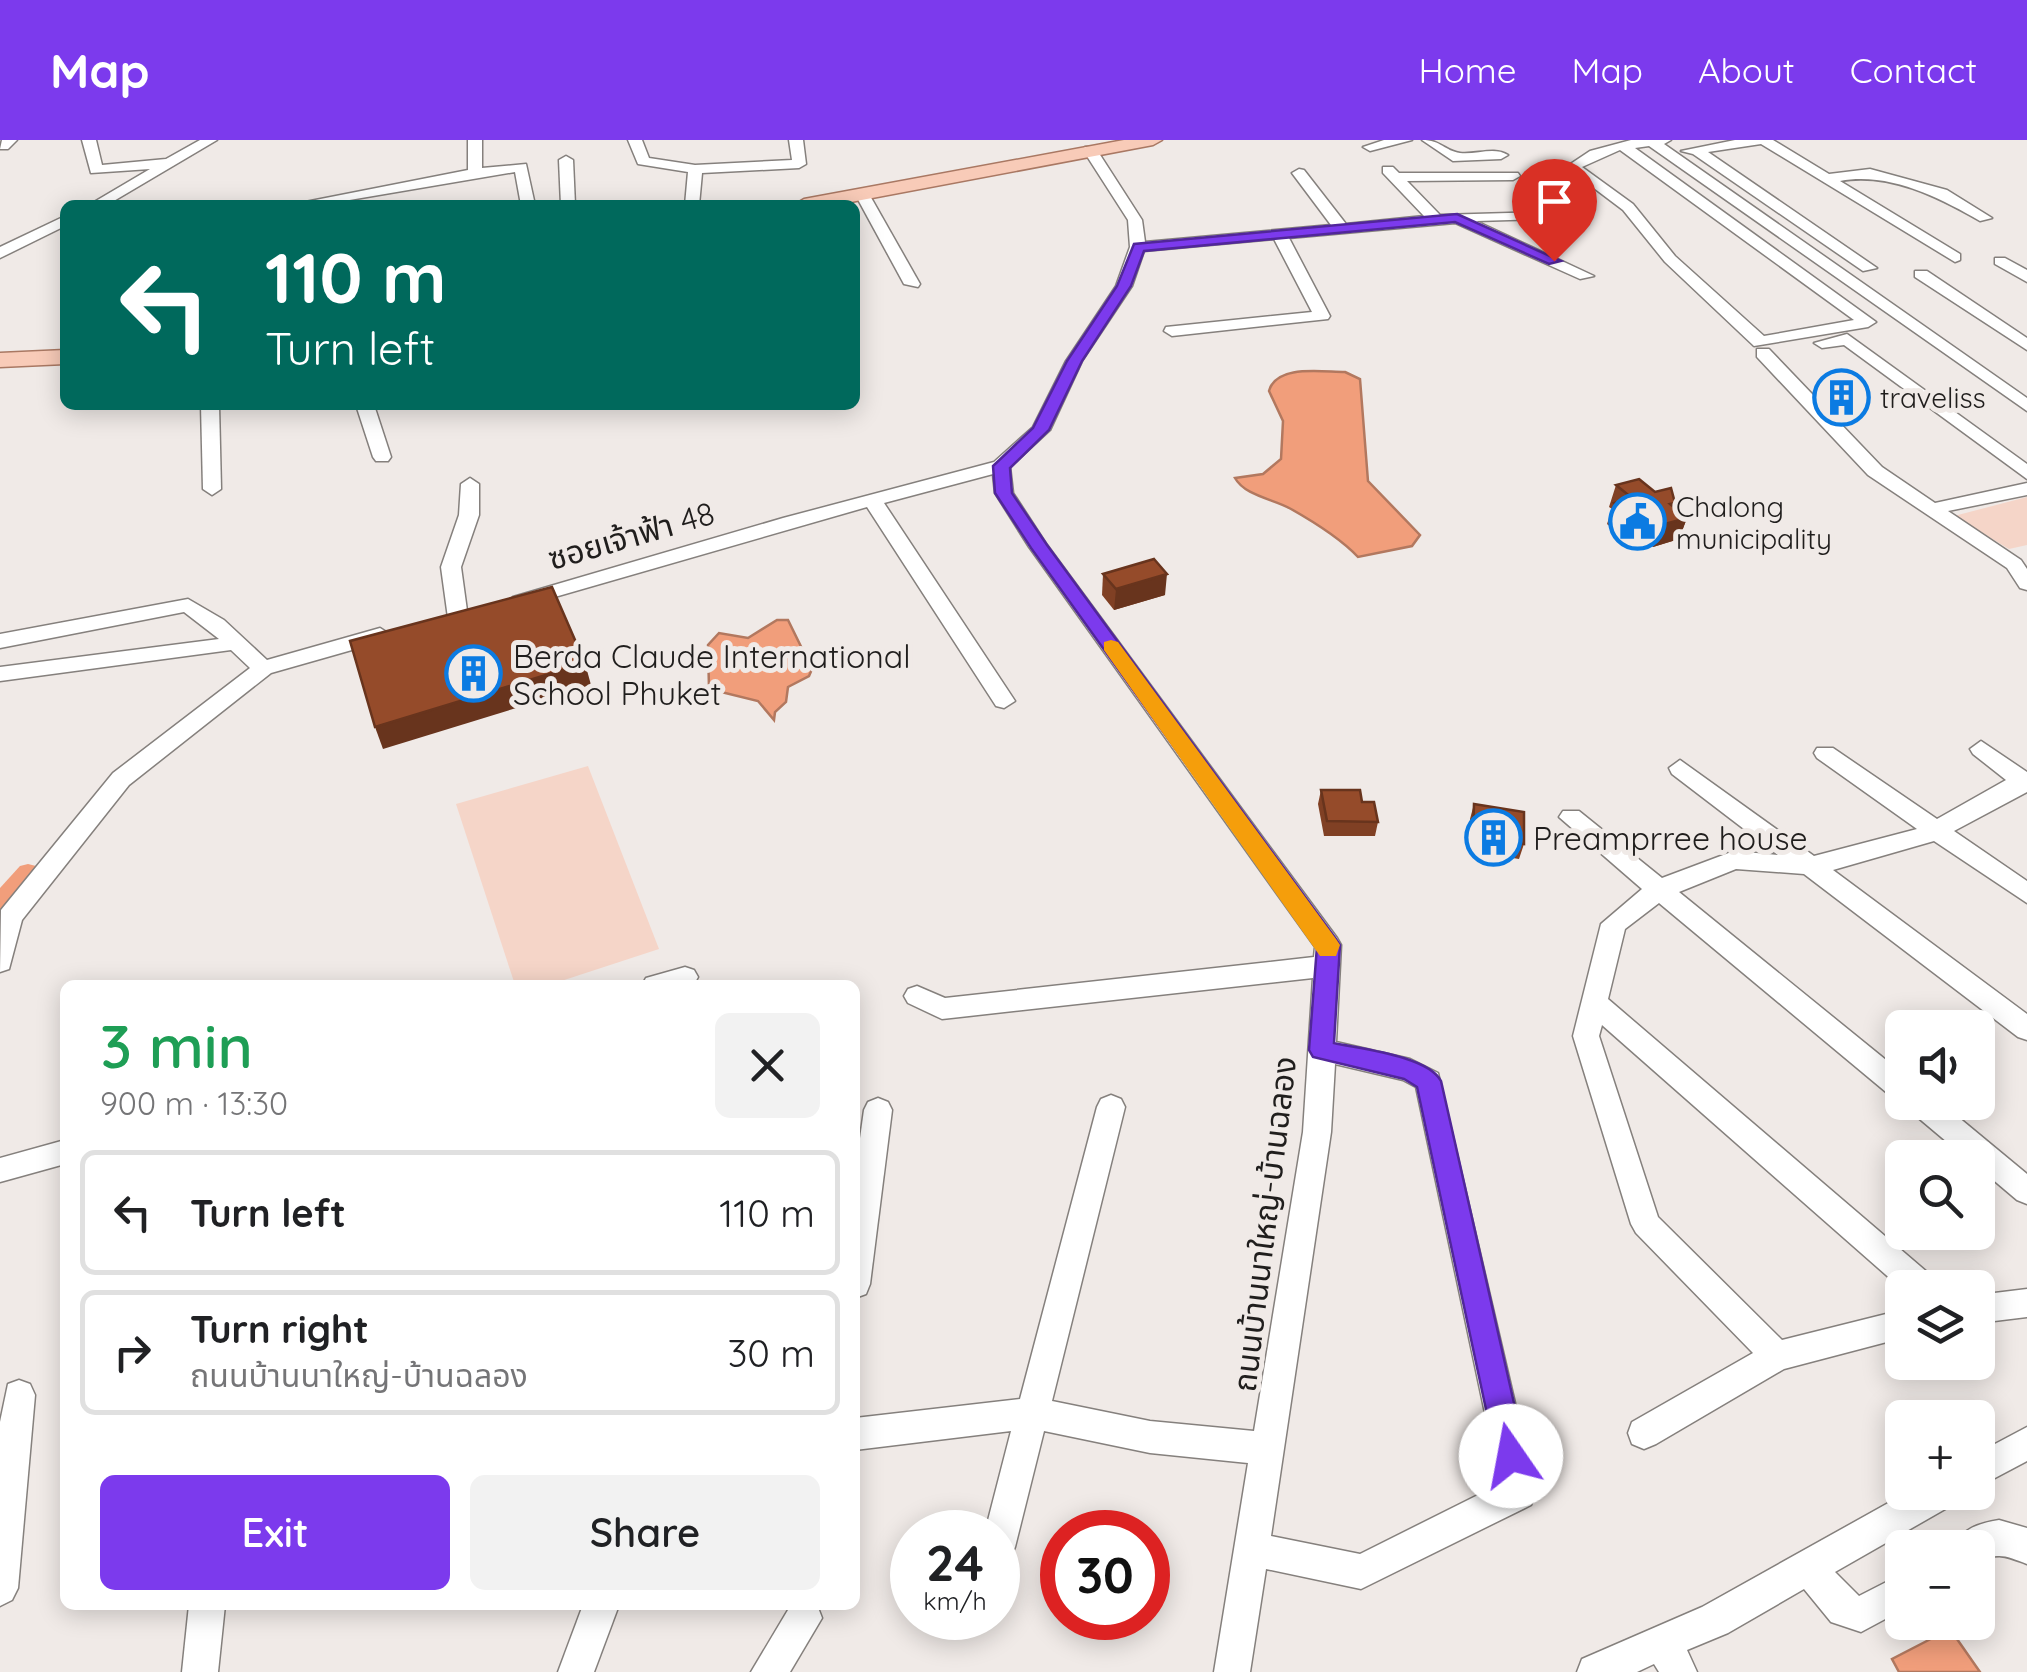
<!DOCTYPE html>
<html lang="en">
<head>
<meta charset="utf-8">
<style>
	body { margin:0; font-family:Quicksand,"Noto Sans Thai",sans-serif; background:#f2f2f2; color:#202124; height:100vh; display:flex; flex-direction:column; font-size:38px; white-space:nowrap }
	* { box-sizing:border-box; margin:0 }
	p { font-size:32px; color:#757577 }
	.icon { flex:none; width:55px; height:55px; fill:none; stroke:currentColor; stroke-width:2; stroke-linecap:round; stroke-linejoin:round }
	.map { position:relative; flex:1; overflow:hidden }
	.panel { position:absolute; left:60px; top:840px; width:800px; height:630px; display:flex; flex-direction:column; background:#fff; border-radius:15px; box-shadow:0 5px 25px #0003 }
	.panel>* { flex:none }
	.hud { position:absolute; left:60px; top:60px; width:800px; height:210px; border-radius:15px; box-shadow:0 5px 25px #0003; background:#00695c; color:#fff; overflow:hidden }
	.buttons { position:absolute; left:1885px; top:870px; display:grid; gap:20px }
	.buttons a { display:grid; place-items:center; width:110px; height:110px; border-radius:15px; background:#fff; box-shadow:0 5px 25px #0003; font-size:50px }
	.speed { position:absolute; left:890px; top:1370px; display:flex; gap:20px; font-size:50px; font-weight:700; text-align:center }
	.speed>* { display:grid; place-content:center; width:130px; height:130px; border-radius:50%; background:#fff; box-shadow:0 5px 25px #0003; line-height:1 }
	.speed small { font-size:25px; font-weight:400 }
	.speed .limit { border:15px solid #d22; background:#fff; color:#111 }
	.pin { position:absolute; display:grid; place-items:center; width:85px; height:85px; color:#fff; margin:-102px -42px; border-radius:50% 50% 50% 0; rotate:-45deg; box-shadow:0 0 10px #0007 }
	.pin .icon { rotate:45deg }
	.me { position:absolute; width:110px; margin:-55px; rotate:348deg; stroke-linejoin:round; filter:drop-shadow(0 0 8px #0008) }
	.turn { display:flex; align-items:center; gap:35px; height:210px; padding:0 40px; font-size:45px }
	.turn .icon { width:130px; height:130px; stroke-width:2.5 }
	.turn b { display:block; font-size:70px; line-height:85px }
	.round { display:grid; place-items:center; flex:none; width:105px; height:105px; border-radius:15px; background:#f2f2f2 }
	.overview { display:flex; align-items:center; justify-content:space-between; height:170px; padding:0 40px }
	h1 { font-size:60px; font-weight:600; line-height:75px; color:#1e9e55 }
	.action { display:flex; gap:20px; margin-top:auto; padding:20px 40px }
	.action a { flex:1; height:115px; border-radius:15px; background:#7c3aed; color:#fff; font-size:40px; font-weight:600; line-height:115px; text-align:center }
	.action a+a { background:#f2f2f2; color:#202124 }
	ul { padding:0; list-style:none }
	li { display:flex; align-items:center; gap:30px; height:125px; margin:0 20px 15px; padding:0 20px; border:5px solid #e0e0e0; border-radius:15px }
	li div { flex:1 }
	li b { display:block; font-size:38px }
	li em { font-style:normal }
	header { display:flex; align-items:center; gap:60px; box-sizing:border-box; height:140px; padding:0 50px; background:#7c3aed; color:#fff }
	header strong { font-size:48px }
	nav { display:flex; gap:55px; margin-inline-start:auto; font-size:35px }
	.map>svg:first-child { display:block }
	.green { fill:#f5d5c8 }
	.water { fill:#f19e7b; stroke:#b2785f; stroke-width:2.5 }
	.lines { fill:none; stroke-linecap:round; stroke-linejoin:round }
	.canal { fill:#f19e7b; fill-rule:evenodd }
	.minor-casing { stroke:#85807d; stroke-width:3 }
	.major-casing { stroke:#a97863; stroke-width:3 }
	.minor { fill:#fff; fill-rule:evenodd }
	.major { fill:#f8cbb8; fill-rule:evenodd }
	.wall { fill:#804024 }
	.shaded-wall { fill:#68341d }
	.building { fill:#954b2a; stroke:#68341d; stroke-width:2.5 }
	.route { fill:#7c3aed; stroke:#51269a; stroke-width:2.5 }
	.slow { fill:#f59e0b }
	.labels { text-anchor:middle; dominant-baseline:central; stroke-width:10; stroke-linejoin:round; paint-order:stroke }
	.far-poi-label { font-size:28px; fill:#201e1d; stroke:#f0eae7; text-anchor:start }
	.street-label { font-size:32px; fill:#201e1d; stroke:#f0eae7 }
	.poi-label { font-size:32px; fill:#201e1d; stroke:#f0eae7; text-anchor:start }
</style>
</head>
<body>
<header>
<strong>Map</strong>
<nav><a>Home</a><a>Map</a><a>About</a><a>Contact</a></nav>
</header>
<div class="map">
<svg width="2027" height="1532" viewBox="0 0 2027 1532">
	<rect width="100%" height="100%" fill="#f0eae7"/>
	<g class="green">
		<path d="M2027,357V405L2009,409L1954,376Z"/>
		<path d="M588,626L659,809L549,845H515L456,664Z"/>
	</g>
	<g class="water">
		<path d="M1345,232L1360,239L1368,341L1420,395L1412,406L1358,417C1340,398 1314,382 1291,369C1274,359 1245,356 1235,338L1263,334L1281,319L1283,281L1269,251C1276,224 1322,232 1345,232Z"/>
		<path d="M777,480H788L812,529L809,536L788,547L786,562L775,572L774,580L758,561L709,549L708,505L719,493L748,498Z"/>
		<path d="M1950,1489L1980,1532H1899L1892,1519Z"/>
	</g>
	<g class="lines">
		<path class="canal" d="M28,724L36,726L39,732L36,738L8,768L0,770V748L20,726Z"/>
		<defs>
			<g id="minor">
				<path d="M17,0L8,9H0L2,0Z"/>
				<path d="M82,0H96L102,25L166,19L200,0H217L107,65H89L150,29L91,33Z"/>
				<path d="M468,0H482V28L526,24L535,65H521L515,32L320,65H290L468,30Z"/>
				<path d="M628,0H642L649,18L695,25L792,20L789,0H803L806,24L799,28L702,33L699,65H685L688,32L638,24Z"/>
				<path d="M1384,0H1412L1370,11L1363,7Z"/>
				<path d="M1422,0C1441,0 1445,11 1460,13C1476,15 1494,6 1508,15L1501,19L1453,21Z"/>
				<path d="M1631,0H1671L1664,4L2027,258V271L1649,6L1635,8L1876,182L1868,187L1754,206L1665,122L1623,70L1566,27L1590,11ZM1620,10L1854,180L1764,196L1675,116L1633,64L1582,27Z"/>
				<path d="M1735,0H1773L1829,34L1870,29L1947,50L1992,78L1980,81C1938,57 1889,32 1840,41L1960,114V120L1955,122L1761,4L1708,12L1877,128L1863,131L1693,14L1681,11Z"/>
				<path d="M1085,7H1095L1142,80L1145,102L1331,85L1292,33L1299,29L1304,30L1346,84L1424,76L1383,33V27H1393L1399,33H1518L1520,36L1513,40L1407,41L1440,75L1575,71L1577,74L1570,78L1476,81L1594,136L1580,139L1455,83L1289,98L1330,176L1328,179L1172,196L1164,191L1166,187L1312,172L1274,99L1144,111L1132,146L1082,221L1050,290L1010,327L1013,353L1047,405L1337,798L1341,805L1336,902L1410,919L1438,933L1536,1353L1531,1365L1361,1449L1266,1429L1250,1532H1214L1248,1323L1150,1313L1044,1291L1015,1407L1010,1419L998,1424V1392H985L1011,1291L855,1310V1278L1020,1259L1097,967L1101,959L1111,955L1121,959L1125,967L1052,1261L1150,1281L1254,1291L1303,992L1313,838L942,879L908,863L904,856L908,849L917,846L945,858L1314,817L1315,807L1029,407L995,353L993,334L884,363L1015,561L1004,568L996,566L867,367L527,465L520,467L510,461L513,457L783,378L994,322L1033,287L1066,221L1116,146L1130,107L1128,80L1083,10ZM1335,924L1403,940L1416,947L1500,1344L1360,1414L1271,1396L1331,992Z"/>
				<path d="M566,16L573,20L575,65H561L559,20Z"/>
				<path d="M862,50L869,54L920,144L918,147L904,144L855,54Z"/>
				<path d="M65,76V86L0,118V107Z"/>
				<path d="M1995,118H2005L2027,130V142L1995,124Z"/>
				<path d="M1915,131H1927L2027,198V210L1915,137Z"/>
				<path d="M1847,194L2027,324V339L1844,205L1822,208L1814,203Z"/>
				<path d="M1757,209H1769L1882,327L1935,363L2027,343V355L1948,371L2021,420L2027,429V450L2020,448L2007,428L1868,335L1757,217Z"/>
				<path d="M201,265H219L221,349L212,355L203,349Z"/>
				<path d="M356,265H374L391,317L388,321H376L373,317Z"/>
				<path d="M470,338L479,344V375L461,427L468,478L458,484L448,478L441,427L459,375L461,344Z"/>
				<path d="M188,459L224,480L267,520L380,488L391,495L387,500L271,533L129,645L22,780L9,829L0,832L1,770L113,633L250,528L231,510L0,541V527L219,499L184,472L0,508V494Z"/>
				<path d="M1981,601L2027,632V652L1954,691L2027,741V763L1934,701L1833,730L2027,874V900L2018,897L1804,734L1736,729L1679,752L1902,933V960L1892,957L1659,763L1625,789L1608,859L1934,1138L1938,1148L1902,1149L1602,885L1599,896L1658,1077L1782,1200L1902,1170V1198L1784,1229L1656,1304L1644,1309L1632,1304L1628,1293L1632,1282L1753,1213L1636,1093L1631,1084L1573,896L1601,784L1642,749L1559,677L1563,671H1579L1662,738L1734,711L1778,715L1672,634L1669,628L1680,620L1814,716L1917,689L1817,618L1814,613L1817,608H1833L1937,679L2006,640L1973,614L1970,609Z"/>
				<path d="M685,827L694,830L698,837L694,844L642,845L646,838Z"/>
				<path d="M878,958L888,962L892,970L870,1144L866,1154L855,1158V1034L864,970L868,962Z"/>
				<path d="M1905,962H1940L2027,1034V1064L2017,1060L1978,1027V1018H1966L1909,970Z"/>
				<path d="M65,1000V1024L0,1042V1018Z"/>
				<path d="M2027,1149V1177L1978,1183V1155Z"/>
				<path d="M19,1240L30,1244L35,1255L18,1448L12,1460L0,1466V1282L8,1244Z"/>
				<path d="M2027,1287V1321L1978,1347V1313Z"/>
				<path d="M1908,1352H1959L1954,1364L1835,1432L1859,1456L1902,1434V1470L1861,1492L1831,1482L1804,1449L1728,1493L1687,1510L1697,1532H1659L1654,1524L1637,1532H1577L1582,1519L1702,1467Z"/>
				<path d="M1999,1380L2027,1388V1424C2006,1416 1999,1412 1978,1422V1408H1953C1960,1389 1980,1383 1999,1380Z"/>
				<path d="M189,1465H225L218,1532H182Z"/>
				<path d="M583,1465H619L594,1532H558Z"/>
				<path d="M791,1465H817L822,1478L790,1532H751Z"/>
			</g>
			<g id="major">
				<path d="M1124,0H1162L1153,5L835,65H794L804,59Z"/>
				<path d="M65,210V224L0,227V213Z"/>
			</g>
		</defs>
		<use href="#minor" class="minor-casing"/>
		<use href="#major" class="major-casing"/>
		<use href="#minor" class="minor"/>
		<use href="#major" class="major"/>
	</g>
	<g class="wall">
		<path d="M1616,345L1675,363L1674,367L1687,378L1679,399L1653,407L1637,393L1622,397L1607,384L1612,369L1609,367Z"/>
		<path d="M1103,434L1165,455L1114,470L1102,455Z"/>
		<path d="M1321,650L1362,662L1378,682L1375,696H1324L1318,664Z"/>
		<path d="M1474,664L1524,704L1519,719L1469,711L1470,679Z"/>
	</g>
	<g class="shaded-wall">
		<path d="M1675,363L1667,384L1687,378L1679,399L1653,407L1670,364Z"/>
		<path d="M1644,372L1637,393L1622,397L1629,376Z"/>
		<path d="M1167,434L1165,455L1114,470L1116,449Z"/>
		<path d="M585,523L591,545L383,609L375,587Z"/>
	</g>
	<g class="building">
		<path d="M1639,339L1655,352L1671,348L1675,363L1670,364L1687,378L1661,385L1644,372L1629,376L1614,363L1632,358L1616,345Z"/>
		<path d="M1154,419L1167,434L1116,449L1103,434Z"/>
		<path d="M552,447L585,523L375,587L350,501Z"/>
		<path d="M1321,650H1360L1362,662H1374L1378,682L1327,681Z"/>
		<path d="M1474,664L1524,672V704L1473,696Z"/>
	</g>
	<path class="route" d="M1457,74L1561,121L1549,124L1455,82L1144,111L1131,146L1082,221L1049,290L1010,328L1012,353L1047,405L1336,799L1340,805L1334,903C1361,909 1428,916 1441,941L1526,1316L1521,1326L1511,1331L1500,1326L1496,1316L1417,947L1404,939L1313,917L1309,910L1317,806L1031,408L995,353L993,326L1033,288L1067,221L1117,146L1134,104Z"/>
	<path class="slow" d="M1111,500L1118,502L1336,799L1340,805L1336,816H1320L1104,510V502Z"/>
	<defs>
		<symbol id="building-ring" viewBox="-11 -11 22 22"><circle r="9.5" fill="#f0eae7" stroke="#0b7be2" stroke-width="1.5"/><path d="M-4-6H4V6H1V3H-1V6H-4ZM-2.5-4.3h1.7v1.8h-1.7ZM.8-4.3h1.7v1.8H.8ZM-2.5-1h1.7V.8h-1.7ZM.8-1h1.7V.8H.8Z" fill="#0b7be2"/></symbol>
		<symbol id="civic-ring" viewBox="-11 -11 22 22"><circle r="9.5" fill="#f0eae7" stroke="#0b7be2" stroke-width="1.5"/><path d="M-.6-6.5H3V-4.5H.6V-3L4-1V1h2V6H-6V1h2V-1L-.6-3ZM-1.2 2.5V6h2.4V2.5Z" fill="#0b7be2"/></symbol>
	</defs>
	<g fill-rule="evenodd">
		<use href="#building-ring" x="1810" y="226" width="63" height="63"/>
		<use href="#civic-ring" x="1606" y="350" width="63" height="63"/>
		<use href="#building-ring" x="442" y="502" width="63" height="63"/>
		<use href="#building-ring" x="1462" y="666" width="63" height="63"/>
	</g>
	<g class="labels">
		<g class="far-poi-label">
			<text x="1880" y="257">traveliss</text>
			<text x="1676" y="366">Chalong<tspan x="1676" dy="32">municipality</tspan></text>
		</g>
		<g class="street-label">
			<text transform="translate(631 395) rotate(-16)">ซอยเจ้าฟ้า 48</text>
			<text transform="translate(1264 1084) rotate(-83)">ถนนบ้านนาใหญ่-บ้านฉลอง</text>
		</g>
		<g class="poi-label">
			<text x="513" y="516">Berda Claude International<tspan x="513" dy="37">School Phuket</tspan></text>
			<text x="1533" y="698">Preamprree house</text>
		</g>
	</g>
</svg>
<div class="buttons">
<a><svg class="icon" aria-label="sound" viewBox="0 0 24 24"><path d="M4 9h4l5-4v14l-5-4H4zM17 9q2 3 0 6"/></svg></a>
<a><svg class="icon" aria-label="search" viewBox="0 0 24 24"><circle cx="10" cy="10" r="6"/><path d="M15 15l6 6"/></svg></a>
<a><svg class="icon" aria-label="layers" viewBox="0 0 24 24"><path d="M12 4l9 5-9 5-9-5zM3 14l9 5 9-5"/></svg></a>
<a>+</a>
<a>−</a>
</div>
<div class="speed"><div>24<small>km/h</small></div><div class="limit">30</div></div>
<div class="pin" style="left:1554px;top:121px;background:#d93025"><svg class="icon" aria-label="arrive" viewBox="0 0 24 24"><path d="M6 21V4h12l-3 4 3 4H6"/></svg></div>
<svg class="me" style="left:1511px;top:1316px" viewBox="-20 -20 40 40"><circle r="19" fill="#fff"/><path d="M0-13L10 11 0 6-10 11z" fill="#7c3aed"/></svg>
<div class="hud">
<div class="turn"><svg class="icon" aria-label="left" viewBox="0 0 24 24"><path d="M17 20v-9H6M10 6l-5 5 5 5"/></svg><div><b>110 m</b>Turn left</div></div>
</div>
<section class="panel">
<div class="overview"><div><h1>3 min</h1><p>900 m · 13:30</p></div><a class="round"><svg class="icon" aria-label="close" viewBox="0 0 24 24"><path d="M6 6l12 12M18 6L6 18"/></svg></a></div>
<ul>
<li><svg class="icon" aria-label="left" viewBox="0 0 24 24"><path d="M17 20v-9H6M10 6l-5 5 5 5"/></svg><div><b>Turn left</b></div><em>110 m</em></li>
<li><svg class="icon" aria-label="right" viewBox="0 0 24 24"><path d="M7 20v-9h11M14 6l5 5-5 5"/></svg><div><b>Turn right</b><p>ถนนบ้านนาใหญ่-บ้านฉลอง</p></div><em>30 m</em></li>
</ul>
<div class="action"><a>Exit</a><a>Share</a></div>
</section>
</div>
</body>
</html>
